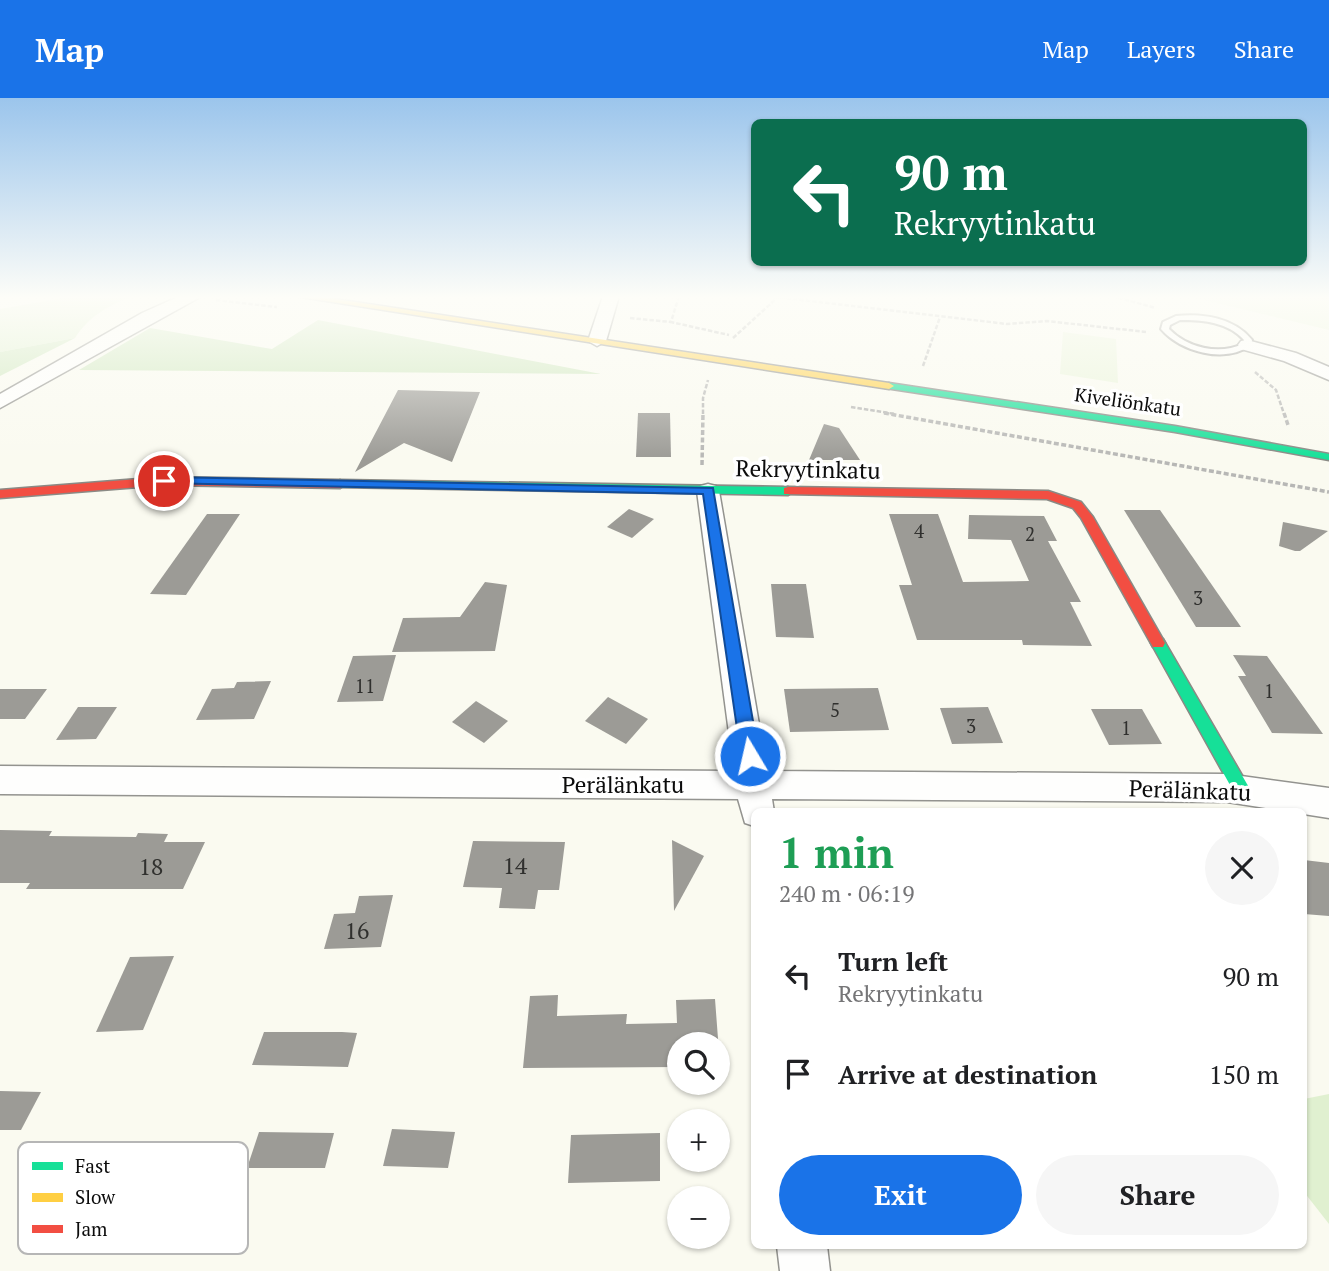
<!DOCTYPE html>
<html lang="en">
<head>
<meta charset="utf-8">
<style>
	body { margin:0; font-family:"PT Serif",serif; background:#f6f6f6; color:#202124; height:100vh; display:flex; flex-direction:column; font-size:26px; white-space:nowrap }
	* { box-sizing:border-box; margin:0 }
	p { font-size:23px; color:#757577 }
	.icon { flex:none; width:38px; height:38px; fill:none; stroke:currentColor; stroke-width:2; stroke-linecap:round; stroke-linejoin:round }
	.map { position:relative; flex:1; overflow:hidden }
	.sheet { position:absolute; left:751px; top:710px; width:556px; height:441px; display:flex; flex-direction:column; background:#fff; border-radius:10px; box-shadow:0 2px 5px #0004 }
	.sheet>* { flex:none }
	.guide { position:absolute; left:751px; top:21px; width:556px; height:147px; border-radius:10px; box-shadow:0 2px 5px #0004; background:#0b6e4f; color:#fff; overflow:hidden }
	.tools { position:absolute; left:667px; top:934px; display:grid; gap:14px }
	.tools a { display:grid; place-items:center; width:63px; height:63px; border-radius:50%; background:#fff; box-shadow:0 2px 5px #0004; font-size:35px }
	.pin { position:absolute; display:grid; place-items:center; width:60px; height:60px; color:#fff; margin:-30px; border:4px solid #fff; border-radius:50%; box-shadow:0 2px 7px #0007 }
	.me { position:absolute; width:77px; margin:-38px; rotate:351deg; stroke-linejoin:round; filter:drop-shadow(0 0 5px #0008) }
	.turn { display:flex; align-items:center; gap:24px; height:147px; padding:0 28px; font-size:32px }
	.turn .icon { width:91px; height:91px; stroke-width:2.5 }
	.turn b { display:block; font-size:49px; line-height:60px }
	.round { display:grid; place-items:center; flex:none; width:74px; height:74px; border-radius:37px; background:#f6f6f6 }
	.summary { display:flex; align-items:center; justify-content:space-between; height:119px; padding:0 28px }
	h1 { font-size:42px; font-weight:700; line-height:52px; color:#1e9e55 }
	.action { display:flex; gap:14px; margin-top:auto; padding:14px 28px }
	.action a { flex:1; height:80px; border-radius:42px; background:#1a73e8; color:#fff; font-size:28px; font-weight:700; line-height:80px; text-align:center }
	.action a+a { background:#f6f6f6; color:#202124 }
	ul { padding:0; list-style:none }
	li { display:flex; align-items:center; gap:21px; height:98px; padding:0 28px }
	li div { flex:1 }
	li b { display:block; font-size:26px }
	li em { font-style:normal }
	header { display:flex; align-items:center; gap:42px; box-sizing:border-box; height:98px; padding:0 35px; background:#1a73e8; color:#fff }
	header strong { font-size:33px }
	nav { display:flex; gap:38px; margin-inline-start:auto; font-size:24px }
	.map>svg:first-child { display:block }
	.green { fill:#e0f0d0 }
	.forest { fill:#cfe7be }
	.pitch { fill:#eaf4da }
	.building { fill:#9c9b96 }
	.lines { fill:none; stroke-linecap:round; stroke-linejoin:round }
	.lane-casing { stroke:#93938f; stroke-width:4 }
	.street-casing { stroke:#93938f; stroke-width:3 }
	.fast-casing { stroke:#8a8a85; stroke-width:3 }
	.slow-casing { stroke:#8a8a85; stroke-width:3 }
	.jam-casing { stroke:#8a8a85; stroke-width:3 }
	.path-far1 { stroke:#b7b7b5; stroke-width:2.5; stroke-dasharray:4.5 2; stroke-linecap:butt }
	.path { stroke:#b7b7b5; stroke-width:3.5; stroke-dasharray:5 2.5; stroke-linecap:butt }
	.lane { fill:#fefefd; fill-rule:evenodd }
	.street { fill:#fefefd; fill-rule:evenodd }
	.fast { fill:#16e098; fill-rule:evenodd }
	.slow { fill:#ffcf43; fill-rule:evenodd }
	.jam { fill:#f24e42; fill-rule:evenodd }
	.route { fill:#1a73e8; stroke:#114b97; stroke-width:2 }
	.labels { text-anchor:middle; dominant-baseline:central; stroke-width:7; stroke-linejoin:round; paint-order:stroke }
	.far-street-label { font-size:19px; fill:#0c0c0c; stroke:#fff }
	.number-label { font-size:19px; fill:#30302e }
	.street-label { font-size:23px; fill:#0c0c0c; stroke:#fff }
	.near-number-label { font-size:23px; fill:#30302e }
	.key { fill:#fff; stroke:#b6b6b6; stroke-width:2 }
	.key-label { font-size:19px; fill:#0c0c0c }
</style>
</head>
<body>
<header>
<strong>Map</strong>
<nav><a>Map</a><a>Layers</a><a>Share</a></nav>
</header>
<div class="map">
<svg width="1329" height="1173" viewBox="0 0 1329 1173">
	<rect width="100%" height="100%" fill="#fafaf0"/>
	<g class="green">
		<path d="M74,198H134C109,207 89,218 75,240L0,254V211Z"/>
		<path d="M1329,996V1126L1304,1094V1001Z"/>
	</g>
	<g class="forest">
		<path d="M318,222L601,276L79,272L150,230L272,251Z"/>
		<path d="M75,240L0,278V254Z"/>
	</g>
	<g class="pitch">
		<path d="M1187,198H1329V232Z"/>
		<path d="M1063,234L1116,241L1118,285L1060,276Z"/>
	</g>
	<g class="building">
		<path d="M398,292L480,294L452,364L404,345L355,374Z"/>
		<path d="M638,315H670L671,359H636Z"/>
		<path d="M824,326L839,330L860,362H809Z"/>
		<path d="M629,411L654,421L632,440L607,429Z"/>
		<path d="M1124,412H1160L1241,529H1196Z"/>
		<path d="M207,416H240L186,497L150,496Z"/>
		<path d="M889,416H938L963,484L1029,483L1011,442L968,441L969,417L1044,418L1057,443H1048L1081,504H1070L1092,548L1023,547L1022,542H917L899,487H912Z"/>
		<path d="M1283,424L1328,433L1300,453H1295L1279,448Z"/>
		<path d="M485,484L507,487L495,553L392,554L403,520L460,519Z"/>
		<path d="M771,486H806L814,540L776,539Z"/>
		<path d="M396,557L383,603L337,604L353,558Z"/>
		<path d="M1233,557L1267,558L1323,636L1272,635L1238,578H1246Z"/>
		<path d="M271,583L254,621L196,622L212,591L234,590L237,584Z"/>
		<path d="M878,590L889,632L790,634L784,591Z"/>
		<path d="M0,591H47L25,621H0Z"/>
		<path d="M608,599L648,621L626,646L585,623Z"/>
		<path d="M476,603L508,623L484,645L452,624Z"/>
		<path d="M78,609H117L96,641L56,642Z"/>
		<path d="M988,609L1003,645L952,646L940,610Z"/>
		<path d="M1091,611H1142L1162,646L1109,647Z"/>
		<path d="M0,732L52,733L49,738L136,739L138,735L168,736L164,744H205L183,791H26L30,785H0Z"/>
		<path d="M672,742L704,758L674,813Z"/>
		<path d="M473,743L565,744L559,792H538L535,811L499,810L502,790L463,789Z"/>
		<path d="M1304,762L1329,765V818L1304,816Z"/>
		<path d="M393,797L381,849L324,851L334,816L355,815L359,798Z"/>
		<path d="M174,858L143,932L96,934L130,859Z"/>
		<path d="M558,897L557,918L627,916L626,926L677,925L676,902L715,901L720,967L718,947H679V969L523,970L530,898Z"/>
		<path d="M264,934H342L357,935L348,969L252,967Z"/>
		<path d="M0,993L41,994L21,1032H0Z"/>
		<path d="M392,1031L455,1034L448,1070L383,1068Z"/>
		<path d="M259,1034L334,1035L325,1070H247Z"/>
		<path d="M660,1035V1083L568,1085L571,1037Z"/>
	</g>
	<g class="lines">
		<defs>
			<path id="lane" d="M1176,218C1203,215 1235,220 1252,242L1251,247C1225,266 1181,254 1161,231L1163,224ZM1180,222C1203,222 1228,224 1244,242L1243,246C1219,257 1187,250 1169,231L1170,227Z"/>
			<g id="street">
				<path d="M180,198H202L0,310V296L142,215Z"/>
				<path d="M603,198H619L606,243L597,248L588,243Z"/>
				<path d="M1247,242L1296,255L1329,269V282L1284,263L1241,251L1238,247L1241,243Z"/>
				<path d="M708,386L716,388L719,393L767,673L1227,676L1329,690V720L1227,704L772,701L774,714H754V728L745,725L738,701L0,696V668L734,673L697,393L700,388Z"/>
				<path d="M777,1148H827L830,1173H780Z"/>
			</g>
			<g id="fast">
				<path d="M889,285L1175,328L1329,356V362L1175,334L885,290V286Z"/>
				<path d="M340,382L788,389L794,393L788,397L336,389L334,386Z"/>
				<path d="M1158,540L1163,541L1247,686L1250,691L1247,696L1241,699L1235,696L1151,545Z"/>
			</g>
			<path id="slow" d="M294,198H316L889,285L894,288L889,291Z"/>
			<g id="jam">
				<path d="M164,379L340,382L346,386L340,390L164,387L0,400V392Z"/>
				<path d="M788,389L1048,393L1081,404L1093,419L1165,545L1163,549H1153L1081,420L1073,410L1047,401L784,396V390Z"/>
			</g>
		</defs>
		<use href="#lane" class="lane-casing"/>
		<use href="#street" class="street-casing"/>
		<use href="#fast" class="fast-casing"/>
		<use href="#slow" class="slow-casing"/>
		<use href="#jam" class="jam-casing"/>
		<g class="path-far1">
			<path d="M679,198L671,224L729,237"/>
			<path d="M767,198L1007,226L1047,223L1146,234"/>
			<path d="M1112,198L1156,210"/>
			<path d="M216,202L277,209"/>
			<path d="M630,220L671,224"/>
			<path d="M733,240L778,199"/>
			<path d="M923,268L940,219"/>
			<path d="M1255,274L1276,292L1284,316"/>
			<path d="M851,309L895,316"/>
			<path d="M703,316V300L708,282"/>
		</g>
		<g class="path">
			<path d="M884,315L1329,394"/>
			<path d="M1284,315L1288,327"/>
			<path d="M702,367L703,315"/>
		</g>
		<use href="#lane" class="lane"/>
		<use href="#street" class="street"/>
		<use href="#fast" class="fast"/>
		<use href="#slow" class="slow"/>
		<use href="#jam" class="jam"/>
	</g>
	<linearGradient id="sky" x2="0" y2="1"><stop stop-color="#9bc5ec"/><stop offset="0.55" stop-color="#fdfdf8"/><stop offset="1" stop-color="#fdfdf8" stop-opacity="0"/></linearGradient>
	<rect width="1329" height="362" fill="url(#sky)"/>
	<path class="route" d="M164,379L713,390L759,658L756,663H744L741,658L703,396L160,385L158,383Z"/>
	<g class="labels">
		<g class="far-street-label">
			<text transform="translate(1128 303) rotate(8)">Kiveliönkatu</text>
		</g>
		<g class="number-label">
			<text x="919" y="432">4</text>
			<text x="1030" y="435">2</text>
			<text x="1198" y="499">3</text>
			<text x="365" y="587">11</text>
			<text x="1269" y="592">1</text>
			<text x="835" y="611">5</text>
			<text x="971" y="627">3</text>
			<text x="1126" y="629">1</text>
		</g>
		<g class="street-label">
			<text transform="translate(808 371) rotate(1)">Rekryytinkatu</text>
			<text x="623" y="686">Perälänkatu</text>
			<text transform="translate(1190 692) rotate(2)">Perälänkatu</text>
		</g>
		<g class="near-number-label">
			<text x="515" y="767">14</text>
			<text x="151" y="768">18</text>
			<text x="357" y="832">16</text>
		</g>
	</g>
	<rect x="18" y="1044" width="230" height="112" rx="10" class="key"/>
	<rect x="32" y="1064" width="31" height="8" fill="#16e098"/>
	<rect x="32" y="1095" width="31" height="9" fill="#ffcf43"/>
	<rect x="32" y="1127" width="31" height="8" fill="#f24e42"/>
	<g class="key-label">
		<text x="75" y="1075">Fast</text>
		<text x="75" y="1106">Slow</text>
		<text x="75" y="1138">Jam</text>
	</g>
</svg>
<div class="tools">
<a><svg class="icon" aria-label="search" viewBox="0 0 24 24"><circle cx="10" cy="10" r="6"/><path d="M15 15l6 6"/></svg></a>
<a>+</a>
<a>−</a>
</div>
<div class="pin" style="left:164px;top:383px;background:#d93025"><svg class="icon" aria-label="arrive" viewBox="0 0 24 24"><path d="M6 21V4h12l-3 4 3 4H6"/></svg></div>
<svg class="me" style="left:750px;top:658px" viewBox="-20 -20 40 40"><circle r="17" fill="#1a73e8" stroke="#fff" stroke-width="3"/><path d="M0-11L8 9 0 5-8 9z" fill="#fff"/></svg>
<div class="guide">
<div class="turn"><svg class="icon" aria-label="left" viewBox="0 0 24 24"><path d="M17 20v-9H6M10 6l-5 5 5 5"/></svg><div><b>90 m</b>Rekryytinkatu</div></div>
</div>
<section class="sheet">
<div class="summary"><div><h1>1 min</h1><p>240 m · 06:19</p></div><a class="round"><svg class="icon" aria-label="close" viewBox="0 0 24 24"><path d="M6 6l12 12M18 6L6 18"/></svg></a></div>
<ul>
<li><svg class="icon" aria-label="left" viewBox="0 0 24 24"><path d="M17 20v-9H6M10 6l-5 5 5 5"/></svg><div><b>Turn left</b><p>Rekryytinkatu</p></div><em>90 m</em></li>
<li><svg class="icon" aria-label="arrive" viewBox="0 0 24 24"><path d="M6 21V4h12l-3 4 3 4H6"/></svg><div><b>Arrive at destination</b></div><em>150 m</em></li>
</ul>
<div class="action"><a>Exit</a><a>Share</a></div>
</section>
</div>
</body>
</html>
